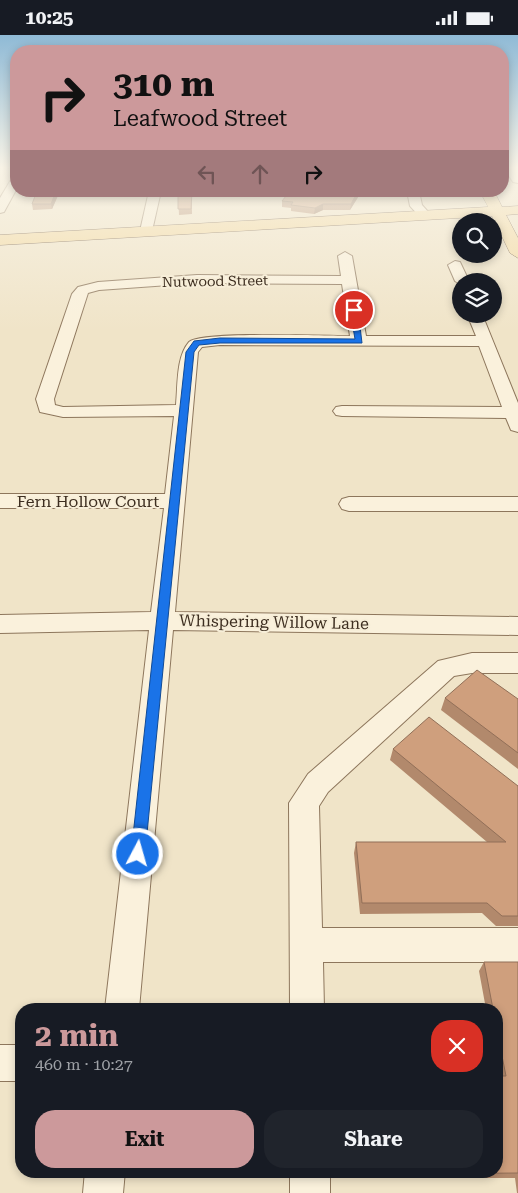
<!DOCTYPE html>
<html lang="en">
<head>
<meta charset="utf-8">
<style>
	body { margin:0; font-family:"Roboto Serif",serif; background:#20242c; color:#f1f3f6; height:100vh; display:flex; flex-direction:column; font-size:19px; white-space:nowrap }
	* { box-sizing:border-box; margin:0 }
	p { font-size:16px; color:#9ea1a6 }
	.icon { flex:none; width:28px; height:28px; fill:none; stroke:currentColor; stroke-width:2; stroke-linecap:round; stroke-linejoin:round }
	.map { position:relative; flex:1; overflow:hidden }
	.sheet { position:absolute; left:15px; top:968px; width:488px; height:175px; display:flex; flex-direction:column; background:#171b24; border-radius:20px; box-shadow:0 2px 8px #0003 }
	.sheet>* { flex:none }
	.top-card { position:absolute; left:10px; top:10px; width:499px; height:152px; border-radius:20px; box-shadow:0 2px 8px #0003; background:#cc999b; color:#111; overflow:hidden }
	.controls { position:absolute; left:452px; top:178px; display:grid; gap:10px }
	.controls a { display:grid; place-items:center; width:50px; height:50px; border-radius:50%; background:#171b24; box-shadow:0 2px 8px #0003; font-size:25px }
	.pin { position:absolute; display:grid; place-items:center; width:42px; height:42px; color:#fff; margin:-21px; border:2px solid #fff; border-radius:50%; box-shadow:0 1px 5px #0007 }
	.me { position:absolute; width:55px; margin:-28px; rotate:6deg; stroke-linejoin:round; filter:drop-shadow(0 0 4px #0008) }
	.turn { display:flex; align-items:center; gap:18px; height:105px; padding:0 20px; font-size:22px }
	.turn .icon { width:65px; height:65px; stroke-width:2.5 }
	.turn b { display:block; font-size:35px; line-height:42px }
	.lanes { display:flex; align-items:center; height:48px; padding:0 20px; background:#0003; justify-content:center; gap:25px; direction:ltr }
	.lanes .off { opacity:.35 }
	.round { display:grid; place-items:center; flex:none; width:52px; height:52px; border-radius:20px; background:#20242c }
	.headline { display:flex; align-items:center; justify-content:space-between; height:85px; padding:0 20px }
	h1 { font-size:30px; font-weight:700; line-height:38px; color:#cc999b }
	.action { display:flex; gap:10px; margin-top:auto; padding:10px 20px }
	.action a { flex:1; height:58px; border-radius:20px; background:#cc999b; color:#111; font-size:20px; font-weight:700; line-height:58px; text-align:center }
	.action a+a { background:#20242c; color:#f1f3f6 }
	.status { display:flex; justify-content:space-between; align-items:center; height:35px; padding:0 25px; background:#171b24; direction:ltr }
	.status svg { height:14px; fill:currentColor }
	.map>svg:first-child { display:block }
	.lines { fill:none; stroke-linecap:round; stroke-linejoin:round }
	.minor-casing { stroke:#8d765c; stroke-width:2 }
	.major-casing { stroke:#5b4430; stroke-width:1 }
	.minor { fill:#faf1dc; fill-rule:evenodd }
	.major { fill:#f3d9a0; fill-rule:evenodd }
	.wall { fill:#b2896c }
	.shaded-wall { fill:#916f58 }
	.building { fill:#cf9f7d; stroke:#916f58 }
	.route { fill:#1a73e8; stroke:#114b97 }
	.labels { text-anchor:middle; dominant-baseline:central; stroke-width:4; stroke-linejoin:round; paint-order:stroke }
	.far-street-label { font-size:14px; fill:#3d2e20; stroke:#f7eed8 }
	.street-label { font-size:16px; fill:#3d2e20; stroke:#f7eed8 }
</style>
</head>
<body>
<div class="status"><b>10:25</b><svg viewBox="0 0 49 12"><path d="M0 12V9h3v3zM5 12V6h3v6zM10 12V3h3v9zM15 12V0h3v12zM26 1h20v11H26zM47 4h2v5h-2z"/></svg></div>
<div class="map">
<svg width="518" height="1158" viewBox="0 0 518 1158">
	<rect width="100%" height="100%" fill="#f0e4c8"/>
	<g class="lines">
		<defs>
			<g id="minor">
				<path d="M518,133V148L513,147L506,136L510,133Z"/>
				<path d="M16,142V155L4,177L0,178V163L12,143Z"/>
				<path d="M149,156H161L152,196L146,200L140,196Z"/>
				<path d="M407,156H419L422,170L431,180L429,183H421L410,171Z"/>
				<path d="M345,217L352,221L366,301H476L467,279H482L518,368V397L511,395L506,383L342,381L336,380L333,376L336,372L342,371L502,372L479,311L220,310L202,312L198,317L175,577L518,582V600L173,595L139,974H105L149,595L0,598V580L151,577L164,473H0V459H165L174,381L63,382L40,377L36,364L72,259L78,252L98,247L197,240L341,241L338,221ZM197,248L342,249L350,301C327,301 200,296 189,307C176,322 178,350 176,370L63,372L55,370L54,364L88,258L99,255Z"/>
				<path d="M455,226L460,227L469,246H461V250L455,246L448,230Z"/>
				<path d="M349,462H518V476H349L342,474L339,469L342,464Z"/>
				<path d="M472,618H518V638H472L454,641L328,757L319,771L322,893H518V927H323L324,974H290L289,768L308,739L438,626Z"/>
				<rect x="0" y="1010" width="21" height="36"/>
				<path d="M85,1136H125L123,1158H83Z"/>
				<rect x="290" y="1136" width="40" height="22"/>
			</g>
			<path id="major" d="M480,156H494L502,172L518,171V179L506,180L518,203V223L510,218L492,181L0,210V200L488,172Z"/>
		</defs>
		<use href="#minor" class="minor-casing"/>
		<use href="#major" class="major-casing"/>
		<use href="#minor" class="minor"/>
		<use href="#major" class="major"/>
	</g>
	<g class="wall">
		<path d="M37,156H60L52,174L33,175L32,169Z"/>
		<path d="M178,156H192V179L179,180Z"/>
		<path d="M360,159L350,175H323L314,179L291,176V173L282,172V166Z"/>
		<path d="M445,663L518,664V734L441,675Z"/>
		<path d="M393,714L518,751V891H496L482,878L360,879L354,818L356,807H487L390,725Z"/>
		<path d="M484,927H518V1158H517L515,1143H390L388,1136H496L498,1041L496,1032V974H486L479,936Z"/>
	</g>
	<g class="shaded-wall">
		<path d="M56,156H60L52,174L51,169Z"/>
		<path d="M358,156H360V159L350,175L351,169Z"/>
		<path d="M323,169V175L314,179L315,173Z"/>
	</g>
	<g class="building">
		<path d="M37,156H56L51,169H32Z"/>
		<path d="M178,156H192L191,174H178Z"/>
		<path d="M290,156H358L351,169H323L315,173L291,170L293,167L282,166Z"/>
		<path d="M477,635L518,664V718L445,663Z"/>
		<path d="M429,682L518,751V881H502L487,868H362L356,807H506L393,714Z"/>
		<path d="M484,927H518V1138L394,1139L393,1136H496V1041H506L496,991V974H493Z"/>
	</g>
	<linearGradient id="sky" x2="0" y2="1"><stop stop-color="#8fbad6"/><stop offset="0.45" stop-color="#f8f3e6"/><stop offset="1" stop-color="#f8f3e6" stop-opacity="0"/></linearGradient>
	<rect width="518" height="295" fill="url(#sky)"/>
	<path class="route" d="M354,273L358,275L362,308H220L199,310L194,317L145,819L143,823L138,825L133,823L131,819L186,317L194,306L220,303L355,304L350,275Z"/>
	<g class="labels">
		<g class="far-street-label">
			<text transform="translate(215 246) rotate(-1)">Nutwood Street</text>
		</g>
		<g class="street-label">
			<text x="88" y="466">Fern Hollow Court</text>
			<text transform="translate(274 587) rotate(1)">Whispering Willow Lane</text>
		</g>
	</g>
</svg>
<div class="controls">
<a><svg class="icon" aria-label="search" viewBox="0 0 24 24"><circle cx="10" cy="10" r="6"/><path d="M15 15l6 6"/></svg></a>
<a><svg class="icon" aria-label="layers" viewBox="0 0 24 24"><path d="M12 4l9 5-9 5-9-5zM3 14l9 5 9-5"/></svg></a>
</div>
<div class="pin" style="left:354px;top:275px;background:#d93025"><svg class="icon" aria-label="arrive" viewBox="0 0 24 24"><path d="M6 21V4h12l-3 4 3 4H6"/></svg></div>
<svg class="me" style="left:138px;top:819px" viewBox="-20 -20 40 40"><circle r="17" fill="#1a73e8" stroke="#fff" stroke-width="3"/><path d="M0-11L8 9 0 5-8 9z" fill="#fff"/></svg>
<div class="top-card">
<div class="turn"><svg class="icon" aria-label="right" viewBox="0 0 24 24"><path d="M7 20v-9h11M14 6l5 5-5 5"/></svg><div><b>310 m</b>Leafwood Street</div></div>
<div class="lanes"><svg class="icon off" aria-label="left" viewBox="0 0 24 24"><path d="M17 20v-9H6M10 6l-5 5 5 5"/></svg><svg class="icon off" aria-label="ahead" viewBox="0 0 24 24"><path d="M12 20V5M6 11l6-6 6 6"/></svg><svg class="icon" aria-label="right" viewBox="0 0 24 24"><path d="M7 20v-9h11M14 6l5 5-5 5"/></svg></div>
</div>
<section class="sheet">
<div class="headline"><div><h1>2 min</h1><p>460 m · 10:27</p></div><a class="round" style="background:#d93025;color:#fff"><svg class="icon" aria-label="close" viewBox="0 0 24 24"><path d="M6 6l12 12M18 6L6 18"/></svg></a></div>
<div class="action"><a>Exit</a><a>Share</a></div>
</section>
</div>
</body>
</html>
